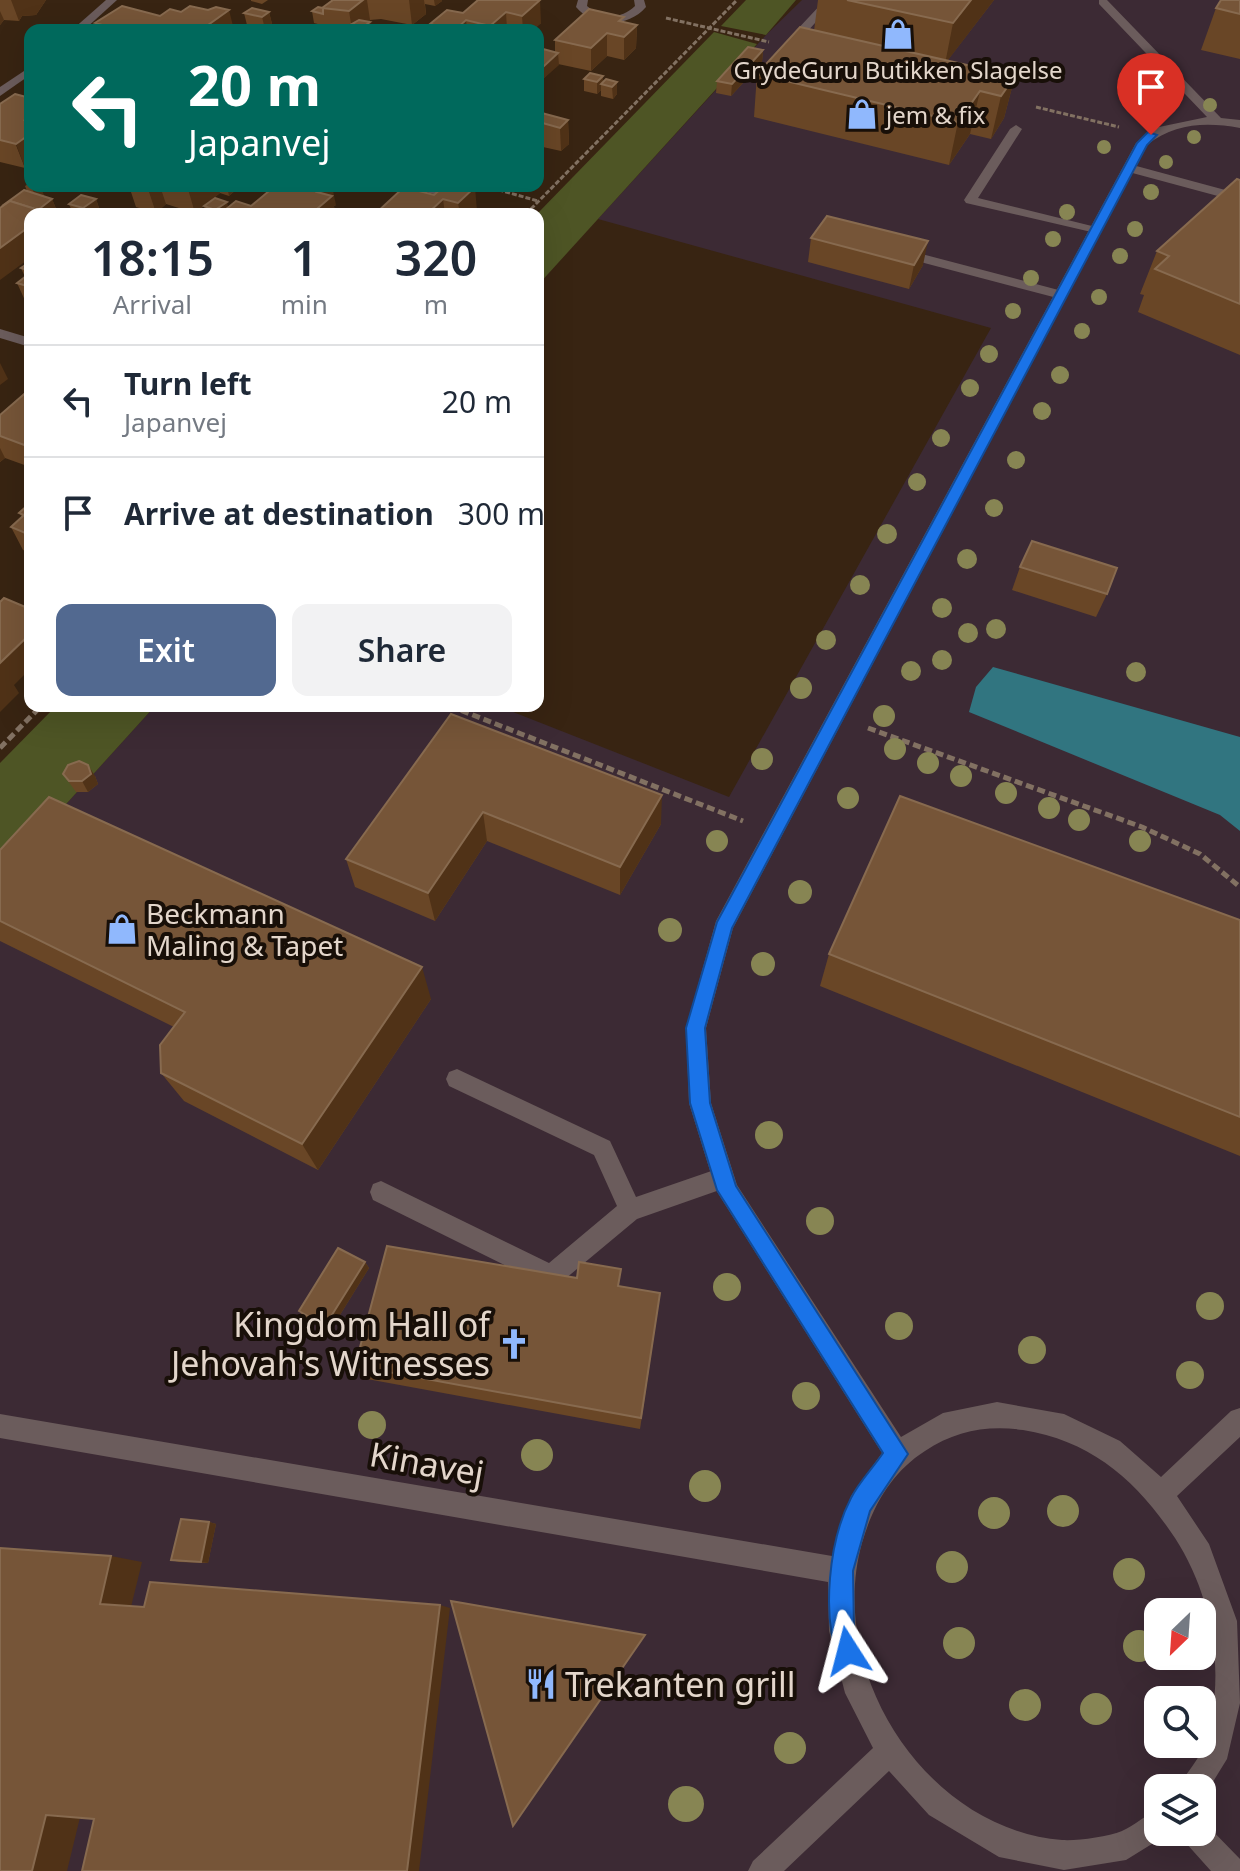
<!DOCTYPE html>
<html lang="en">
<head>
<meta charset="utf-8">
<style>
	body { margin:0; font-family:"Noto Sans",sans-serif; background:#f2f2f3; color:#1f2937; height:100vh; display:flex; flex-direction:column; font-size:30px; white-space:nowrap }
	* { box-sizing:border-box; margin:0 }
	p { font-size:26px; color:#747a83 }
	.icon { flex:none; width:44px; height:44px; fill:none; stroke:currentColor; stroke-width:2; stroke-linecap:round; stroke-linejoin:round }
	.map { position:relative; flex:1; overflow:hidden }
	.side { position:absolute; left:24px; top:208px; width:520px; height:504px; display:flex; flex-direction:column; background:#fff; border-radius:16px; box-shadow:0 8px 32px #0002 }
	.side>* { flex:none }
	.top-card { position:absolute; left:24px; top:24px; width:520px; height:168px; border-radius:16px; box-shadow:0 8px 32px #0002; background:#00695c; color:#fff; overflow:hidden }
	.needle { width:52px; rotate:205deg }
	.buttons { position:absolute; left:1144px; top:1598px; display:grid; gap:16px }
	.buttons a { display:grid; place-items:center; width:72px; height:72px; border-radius:16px; background:#fff; box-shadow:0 8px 32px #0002; font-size:40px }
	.pin { position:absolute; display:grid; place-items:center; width:68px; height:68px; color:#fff; margin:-82px -34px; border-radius:50% 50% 50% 0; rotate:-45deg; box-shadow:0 0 8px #0007 }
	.pin .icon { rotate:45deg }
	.me { position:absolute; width:88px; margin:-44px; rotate:351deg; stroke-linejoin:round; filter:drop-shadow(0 0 6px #0008) }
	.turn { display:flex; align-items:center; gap:28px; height:168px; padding:0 32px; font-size:36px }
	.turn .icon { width:104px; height:104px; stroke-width:2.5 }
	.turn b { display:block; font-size:56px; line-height:68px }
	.eta { display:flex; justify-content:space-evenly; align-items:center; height:136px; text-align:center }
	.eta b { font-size:48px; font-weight:600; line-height:56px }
	.primary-button { display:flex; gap:16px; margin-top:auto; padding:16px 32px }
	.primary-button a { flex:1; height:92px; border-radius:16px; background:#526990; color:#fff; font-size:32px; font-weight:600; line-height:92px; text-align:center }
	.primary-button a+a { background:#f2f2f3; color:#1f2937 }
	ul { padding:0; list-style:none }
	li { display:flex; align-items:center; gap:24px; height:112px; padding:0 32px; border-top:2px solid #e0e1e3 }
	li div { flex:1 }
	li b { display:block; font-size:30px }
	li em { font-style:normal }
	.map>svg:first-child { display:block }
	.commercial { fill:#3c2a34; fill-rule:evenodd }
	.forest { fill:#4e5525 }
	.water { fill:#317580 }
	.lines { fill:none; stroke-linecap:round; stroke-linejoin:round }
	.path-far1 { stroke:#827162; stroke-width:3; stroke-dasharray:5 2; stroke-linecap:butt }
	.path { stroke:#827162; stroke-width:5; stroke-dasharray:8 4; stroke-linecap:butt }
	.lane { fill:#6b5c5c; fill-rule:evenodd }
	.street { fill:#6b5c5c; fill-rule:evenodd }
	.tree { fill:#878553 }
	.wall { fill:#694626 }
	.shaded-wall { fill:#503217 }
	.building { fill:#765538; stroke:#876a4f; stroke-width:2 }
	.route { fill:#1a73e8; stroke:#114b97; stroke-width:2 }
	.labels { text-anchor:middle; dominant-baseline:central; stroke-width:8; stroke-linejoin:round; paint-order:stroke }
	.far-poi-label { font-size:24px; fill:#e3d6cb; stroke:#180f08 }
	.poi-label { font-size:28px; fill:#e3d6cb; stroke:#180f08; text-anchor:start }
	.near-poi-label { font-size:34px; fill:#e3d6cb; stroke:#180f08; text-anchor:end }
	.near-street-label { font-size:34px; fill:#e3d6cb; stroke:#180f08 }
</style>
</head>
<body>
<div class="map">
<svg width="1240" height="1871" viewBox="0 0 1240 1871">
	<rect width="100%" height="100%" fill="#382412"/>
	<path class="commercial" d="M802,0H1240V1871H0V877L155,706H498L729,797L991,328L598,219L766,35ZM1158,1612H1202V1656H1158ZM1158,1700H1202V1744H1158ZM1158,1788H1202V1832H1158Z"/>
	<g class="forest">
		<path d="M746,0H796L766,35L721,26Z"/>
		<path d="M714,32L757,44L538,285L537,214Z"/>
		<path d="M56,706H155L0,877V763Z"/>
	</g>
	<path class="water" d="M993,667L1240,737V831L1220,815L969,712L976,687Z"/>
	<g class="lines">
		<g class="path-far1">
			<path d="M666,18L769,42"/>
			<path d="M1036,107L1119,127"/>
			<path d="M485,186L538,201"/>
			<path d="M526,214L737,0"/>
		</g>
		<g class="path">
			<path d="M450,706L743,821"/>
			<path d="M868,728L1142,827L1200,854L1240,887"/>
			<path d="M0,748L41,706"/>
		</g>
		<g class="lane">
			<path d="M825,0H836L805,34L814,37V41L793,38V34Z"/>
			<path d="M1016,125L1022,129L978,198L1100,228V234L966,203L964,200L1010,129Z"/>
			<path d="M1129,164L1240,194V202L1125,171L1123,168Z"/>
			<path d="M899,248L1066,292L1068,295L1061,299L894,255V249Z"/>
			<path d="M457,1069L610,1141L636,1197L723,1167L731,1170L734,1178L731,1186L637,1219L559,1284L551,1288L373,1200L370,1192L373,1184L381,1181L549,1263L617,1206L594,1155L449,1086L446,1079L449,1072Z"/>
		</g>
		<g class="street">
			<path d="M106,0H117L84,30H72Z"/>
			<path d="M578,0H588L587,6C602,19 620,20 635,6L634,0H644L646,7C628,28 594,28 576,7Z"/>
			<path d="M1099,0H1107L1221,118L1240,120V128C1206,122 1175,123 1147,145L733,928L706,1028L711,1103L737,1185L901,1437L943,1413L997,1402L1064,1414L1120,1441L1161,1477L1231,1411L1240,1408V1437L1177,1496L1209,1544L1237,1621L1240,1703L1227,1759L1203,1798L1202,1788H1179C1184,1775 1195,1765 1201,1752C1229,1684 1214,1598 1175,1538C1137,1481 1092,1441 1023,1430C987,1425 955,1431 925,1451C892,1472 873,1505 862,1543C826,1671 925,1829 1062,1840C1077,1841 1107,1837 1122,1831C1134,1826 1145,1815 1158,1810V1832L1168,1834L1126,1860L1064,1870L999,1857L929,1815L889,1771L784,1871H748L753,1861L873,1748L845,1693L829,1631L828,1582L0,1438V1414L832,1556L851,1496L882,1453L716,1190L689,1103L686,1028L716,921L1136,143L1159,127L1207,117L1099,4Z"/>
			<path d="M30,67V75L0,96V87Z"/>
			<path d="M401,186H456L434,194Z"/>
			<path d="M0,329L30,338V347L0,338Z"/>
			<path d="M1202,1820L1240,1859V1871H1211L1185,1842L1181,1832H1202Z"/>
		</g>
	</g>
	<g class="tree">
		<circle cx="1210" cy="105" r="7"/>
		<circle cx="1149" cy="111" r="7"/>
		<circle cx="1194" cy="137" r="7"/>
		<circle cx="1104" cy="147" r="7"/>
		<circle cx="1166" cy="162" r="7"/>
		<circle cx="1151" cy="192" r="8"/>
		<circle cx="1067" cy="212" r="8"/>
		<circle cx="1135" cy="229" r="8"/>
		<circle cx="1053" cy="239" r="8"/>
		<circle cx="1120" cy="256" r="8"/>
		<circle cx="1031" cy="278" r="8"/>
		<circle cx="1099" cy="297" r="8"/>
		<circle cx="1013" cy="311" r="8"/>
		<circle cx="1082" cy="331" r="8"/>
		<circle cx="989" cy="354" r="9"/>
		<circle cx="1060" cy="375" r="9"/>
		<circle cx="970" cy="388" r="9"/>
		<circle cx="1042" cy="411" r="9"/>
		<circle cx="941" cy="438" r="9"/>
		<circle cx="1016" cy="460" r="9"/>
		<circle cx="917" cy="482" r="9"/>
		<circle cx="994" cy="508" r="9"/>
		<circle cx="887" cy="534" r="10"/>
		<circle cx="967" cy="559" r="10"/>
		<circle cx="860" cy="585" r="10"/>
		<circle cx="942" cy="608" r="10"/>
		<circle cx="996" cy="629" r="10"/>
		<circle cx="968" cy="633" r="10"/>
		<circle cx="826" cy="640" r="10"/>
		<circle cx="942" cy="660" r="10"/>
		<circle cx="911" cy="671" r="10"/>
		<circle cx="1136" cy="672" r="10"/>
		<circle cx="801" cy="688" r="11"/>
		<circle cx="884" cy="716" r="11"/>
		<circle cx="895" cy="749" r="11"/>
		<circle cx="762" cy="759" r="11"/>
		<circle cx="928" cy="763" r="11"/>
		<circle cx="961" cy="776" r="11"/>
		<circle cx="1006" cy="793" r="11"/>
		<circle cx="848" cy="798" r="11"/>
		<circle cx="1049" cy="808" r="11"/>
		<circle cx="1079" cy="820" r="11"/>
		<circle cx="717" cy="841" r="11"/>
		<circle cx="1140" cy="841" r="11"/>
		<circle cx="800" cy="892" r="12"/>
		<circle cx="670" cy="930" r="12"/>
		<circle cx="763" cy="964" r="12"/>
		<circle cx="769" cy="1135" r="14"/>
		<circle cx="820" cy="1221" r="14"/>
		<circle cx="727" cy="1287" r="14"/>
		<circle cx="1210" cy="1306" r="14"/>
		<circle cx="899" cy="1326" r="14"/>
		<circle cx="1032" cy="1350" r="14"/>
		<circle cx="1190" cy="1375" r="14"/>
		<circle cx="806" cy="1396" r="14"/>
		<circle cx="372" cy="1425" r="14"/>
		<circle cx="537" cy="1455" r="16"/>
		<circle cx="705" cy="1486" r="16"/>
		<circle cx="1063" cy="1511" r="16"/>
		<circle cx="994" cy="1513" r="16"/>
		<circle cx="952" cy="1567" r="16"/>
		<circle cx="1129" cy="1574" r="16"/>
		<circle cx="959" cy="1643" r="16"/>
		<circle cx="1139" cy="1646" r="16"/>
		<circle cx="1025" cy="1705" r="16"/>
		<circle cx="1096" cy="1709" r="16"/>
		<circle cx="790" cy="1748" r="16"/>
		<circle cx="686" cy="1804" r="18"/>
	</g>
	<g class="wall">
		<path d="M0,0H46L36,15L22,16L19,21L4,20L0,25Z"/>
		<path d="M251,0H268L262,4L251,1Z"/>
		<path d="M333,0H441L442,1L435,6L425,4L426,14L412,25L381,19L370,20L368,22H370L371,30H326L325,26L314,23L312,11L322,8Z"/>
		<path d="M478,0L541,23L533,30H431L430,24L463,13Z"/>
		<path d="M818,0H994L947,61L1015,76L1004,118L991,139L970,134L949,165L754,117L757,74L814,31Z"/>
		<path d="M1240,0V59L1201,50L1216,8Z"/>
		<path d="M269,12L272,24L265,29L247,25L244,13Z"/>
		<path d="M160,16L234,30H97L95,23Z"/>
		<path d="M624,22L637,25L636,48L624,60L607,56L591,71L558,64L542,80L538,79V53L555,52V40Z"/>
		<path d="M763,50L762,62L731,96L716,93L717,81Z"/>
		<path d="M584,79L617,82V94L613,99L601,96V90L597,94L584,91Z"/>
		<path d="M0,104L25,168L0,162Z"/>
		<path d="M538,112L568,120L569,144L561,151L543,147L544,162L538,167Z"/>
		<path d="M1240,180V355L1138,312L1144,295L1140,294L1157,251Z"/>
		<path d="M30,183L44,195L43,196L52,199L57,211L53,214H30L27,191L25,186Z"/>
		<path d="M129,186H254L250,189L238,188L229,196L220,193L195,213L166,204L156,213L136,207Z"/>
		<path d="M444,186L477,211L475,214H375L434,195Z"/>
		<path d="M96,199L100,211L96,214H73L69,204Z"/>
		<path d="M336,205L334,206L335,214H206L204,206L228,207Z"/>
		<path d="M811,238L923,265L909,289L808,262Z"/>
		<path d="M30,262V308L28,307L17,283L25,277L21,268Z"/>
		<path d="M30,389V467L5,458L0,462V415Z"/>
		<path d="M30,503V553L23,550L11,527L22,517L19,513Z"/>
		<path d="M1020,567L1107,594L1096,617L1012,590Z"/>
		<path d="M451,714L661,824L620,895L487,841L435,921L355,887L346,859Z"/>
		<path d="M63,774L95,776L98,784L88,792H76Z"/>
		<path d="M0,850L431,999L318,1170L184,1101L161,1073L174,1027L0,941Z"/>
		<path d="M1240,920V1156L820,986L829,954Z"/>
		<path d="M365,1262L369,1268L330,1331L304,1317L299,1311Z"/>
		<path d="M621,1286L658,1309L640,1429L367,1379L355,1366Z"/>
		<path d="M209,1522L216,1524L208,1563L179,1562L171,1560Z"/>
	</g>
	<g class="shaded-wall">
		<path d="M11,0H46L36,15L22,16L19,21Z"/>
		<path d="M363,0H367L370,20L362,27L352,24L353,30H352L349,11Z"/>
		<path d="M409,0H424L426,14L412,25Z"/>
		<path d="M434,0H441L442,1L435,6Z"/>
		<path d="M540,0L541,23L533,30H523L522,16Z"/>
		<path d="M971,0H994L945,64L953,23Z"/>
		<path d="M229,10L234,30H201Z"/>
		<path d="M0,11L4,20L0,25Z"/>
		<path d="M269,12L272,24L265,29L262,17Z"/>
		<path d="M506,12L507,30H491L490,26Z"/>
		<path d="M466,20L467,30H455Z"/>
		<path d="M370,22L371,30H364L363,27Z"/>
		<path d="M637,25L636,48L624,60V37Z"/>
		<path d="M607,33V56L591,71V48Z"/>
		<path d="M763,50L762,62L731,96L732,84Z"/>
		<path d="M558,53L559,65L542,80V68Z"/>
		<path d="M603,76V84H601V90L597,94V82Z"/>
		<path d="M1015,76L1004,118L991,139L1001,96Z"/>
		<path d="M617,82V94L613,99L612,87Z"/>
		<path d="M980,91L970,134L949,165L958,122Z"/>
		<path d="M568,120L569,144L561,151L560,128Z"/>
		<path d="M539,122L540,140L542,138L544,162L538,167V124Z"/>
		<path d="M30,134V165L25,168L16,144Z"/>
		<path d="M35,186H40L44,195L37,200L32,188Z"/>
		<path d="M152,186H160L166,204L156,213L148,189Z"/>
		<path d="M191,186H218L220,193L195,213L188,189Z"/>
		<path d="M227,186H238V188L229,196Z"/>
		<path d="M325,186H332L336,205L334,206L335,214H311L317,192Z"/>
		<path d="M475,187L477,211L475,214H460L458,203Z"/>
		<path d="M52,199L57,211L53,214H31Z"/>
		<path d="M96,199L100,211L96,214H86L83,208Z"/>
		<path d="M443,199L445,214H427Z"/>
		<path d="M227,202L230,214H216L215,210Z"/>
		<path d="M30,226V258L0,280V248Z"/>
		<path d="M928,241L923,265L909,289L914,265Z"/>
		<path d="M0,363L8,379L0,385Z"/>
		<path d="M0,448L5,458L0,462Z"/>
		<path d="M30,634V669L14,685L19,693L0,712V663Z"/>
		<path d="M88,765L95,776L98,784L88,792L82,781Z"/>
		<path d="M662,795L661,824L620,895V867Z"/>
		<path d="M483,812L487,841L435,921L428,893Z"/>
		<path d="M422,967L431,999L318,1170L302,1144Z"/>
		<path d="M365,1262L369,1268L330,1331L325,1326Z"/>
		<path d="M209,1522L216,1524L208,1563L201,1562Z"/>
		<path d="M111,1556L142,1562L131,1607L100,1604Z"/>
		<path d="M440,1605L450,1608L419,1871H407Z"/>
		<path d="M83,1805L67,1871H32L46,1815Z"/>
	</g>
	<g class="building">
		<path d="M333,0H363L349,11L322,8Z"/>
		<path d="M478,0H540L522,16L506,12L490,26L466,20L455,30L430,24L447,10L463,13Z"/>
		<path d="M847,0H971L953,23Z"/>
		<path d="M1221,0H1240V14L1216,8Z"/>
		<path d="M122,6L160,16L170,9L181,12L190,6L208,10L216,7L229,10L201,30H178L183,27L174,25L166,30H120L95,23Z"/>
		<path d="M318,7L323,8V14L312,11Z"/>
		<path d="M252,8L269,12L262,17L244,13Z"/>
		<path d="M589,9L624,17L619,21L637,25L624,37L607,33L591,48L555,40Z"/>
		<path d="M359,20L370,22L363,27L352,24Z"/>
		<path d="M800,27L1015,76L1001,96L980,91L958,122L757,74Z"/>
		<path d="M748,47L763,50L732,84L717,81Z"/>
		<path d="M543,49L558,53L542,68L538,67V53Z"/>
		<path d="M590,73L603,76L597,82L584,79Z"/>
		<path d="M606,79L617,82L612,87L601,84Z"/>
		<path d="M15,94L30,98V117L25,120L30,122V134L16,144L0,140V104Z"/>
		<path d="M538,112L568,120L560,128L539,122L538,124Z"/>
		<path d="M1237,179L1240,180V304L1155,269L1169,256L1157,251Z"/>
		<path d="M275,186H325L317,192L332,196L311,214H278L271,212L269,214H220L236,201L251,206Z"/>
		<path d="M444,186H471L475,187L458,203L443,199L427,214H375L404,187L434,195Z"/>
		<path d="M24,190L52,199L38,210L10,201L2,206Z"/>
		<path d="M81,195L96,199L83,208L69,204Z"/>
		<path d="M215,198L227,202L215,210L204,206Z"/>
		<path d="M10,201L48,213L30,214V226L0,248V208Z"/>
		<path d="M827,216L928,241L914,265L811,238Z"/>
		<path d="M30,262V271L21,268Z"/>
		<path d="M30,273V287L17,283Z"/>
		<path d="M30,389V443L27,446L0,436V415Z"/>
		<path d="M30,503V535L11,527L24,515L19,513Z"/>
		<path d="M1032,541L1117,568L1107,594L1020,567Z"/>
		<path d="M4,598L30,609V634L0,663V602Z"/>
		<path d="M451,714L662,795L620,867L483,812L428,893L346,859Z"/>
		<path d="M79,761L88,765L91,774L82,781H69L63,774L68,765Z"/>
		<path d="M900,796L1240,920V1117L829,954Z"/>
		<path d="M49,797L422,967L302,1144L161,1073L160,1045L185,1012L0,921V850Z"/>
		<path d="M387,1246L577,1278L579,1262L621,1269L618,1286L660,1293L641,1418L355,1366Z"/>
		<path d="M338,1248L365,1262L325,1326L299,1311Z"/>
		<path d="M181,1519L209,1522L201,1562L171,1560Z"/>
		<path d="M0,1548L111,1556L100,1604L144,1607L150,1582L440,1605L407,1871H82L94,1819L46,1815L32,1871H0Z"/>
		<path d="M451,1601L645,1635L513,1826Z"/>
	</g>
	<path class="route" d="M1148,132L1157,135L1147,145L732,928L705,1028L710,1103L736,1186L908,1454L870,1511L853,1571L854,1631L860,1651L857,1660L848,1664L839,1660C821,1616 829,1540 851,1498C859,1482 873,1468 883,1453L717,1190L690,1103L686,1028L717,922L1137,143Z"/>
	<defs>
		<symbol id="shop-bare" viewBox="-9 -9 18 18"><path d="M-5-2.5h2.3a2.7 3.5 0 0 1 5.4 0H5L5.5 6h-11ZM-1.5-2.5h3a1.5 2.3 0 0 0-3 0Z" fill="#90b8fd" stroke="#180f08" stroke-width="2.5" paint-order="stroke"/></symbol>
		<symbol id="church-bare" viewBox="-9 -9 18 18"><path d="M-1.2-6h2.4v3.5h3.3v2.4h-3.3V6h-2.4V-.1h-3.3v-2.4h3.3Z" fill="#90b8fd" stroke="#180f08" stroke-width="2.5" paint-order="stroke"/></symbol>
		<symbol id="restaurant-bare" viewBox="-9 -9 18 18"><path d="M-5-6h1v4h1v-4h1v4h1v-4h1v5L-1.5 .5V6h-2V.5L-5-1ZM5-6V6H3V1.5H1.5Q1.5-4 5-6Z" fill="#90b8fd" stroke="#180f08" stroke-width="2.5" paint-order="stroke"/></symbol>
	</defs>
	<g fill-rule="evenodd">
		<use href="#shop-bare" x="876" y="12" width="44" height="44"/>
		<use href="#shop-bare" x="840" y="92" width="44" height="44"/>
		<use href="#shop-bare" x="100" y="907" width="44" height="44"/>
		<use href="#church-bare" x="492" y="1322" width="44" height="44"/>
		<use href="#restaurant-bare" x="519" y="1662" width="44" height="44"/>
	</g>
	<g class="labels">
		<g class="far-poi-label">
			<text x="898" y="69">GrydeGuru Butikken Slagelse</text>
			<text x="886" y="114" text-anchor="start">jem &amp; fix</text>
		</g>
		<g class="poi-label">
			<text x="146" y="913">Beckmann<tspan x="146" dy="32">Maling &amp; Tapet</tspan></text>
		</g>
		<g class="near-poi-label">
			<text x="490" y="1324">Kingdom Hall of<tspan x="490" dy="39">Jehovah's Witnesses</tspan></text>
			<text x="565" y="1684" text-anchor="start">Trekanten grill</text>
		</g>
		<g class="near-street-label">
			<text transform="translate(427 1463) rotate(10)">Kinavej</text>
		</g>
	</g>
</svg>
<div class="buttons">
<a><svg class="needle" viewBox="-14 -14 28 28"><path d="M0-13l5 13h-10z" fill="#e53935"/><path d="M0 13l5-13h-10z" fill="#747a83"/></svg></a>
<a><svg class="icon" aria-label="search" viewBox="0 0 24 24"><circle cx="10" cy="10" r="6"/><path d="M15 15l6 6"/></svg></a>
<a><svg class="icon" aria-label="layers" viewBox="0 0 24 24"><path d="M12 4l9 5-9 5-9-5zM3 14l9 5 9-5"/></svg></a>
</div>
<div class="pin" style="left:1151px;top:135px;background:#d93025"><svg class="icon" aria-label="arrive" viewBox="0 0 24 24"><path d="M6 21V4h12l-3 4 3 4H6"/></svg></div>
<svg class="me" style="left:848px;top:1651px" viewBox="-20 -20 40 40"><path d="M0-17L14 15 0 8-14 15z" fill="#1a73e8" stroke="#fff" stroke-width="4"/></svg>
<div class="top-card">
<div class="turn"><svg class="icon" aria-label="left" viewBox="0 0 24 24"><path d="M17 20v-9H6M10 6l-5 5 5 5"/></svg><div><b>20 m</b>Japanvej</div></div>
</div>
<section class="side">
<div class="eta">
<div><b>18:15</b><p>Arrival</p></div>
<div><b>1</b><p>min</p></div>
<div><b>320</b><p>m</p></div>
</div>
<ul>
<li><svg class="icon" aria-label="left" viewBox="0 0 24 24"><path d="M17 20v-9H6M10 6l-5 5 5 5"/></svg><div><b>Turn left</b><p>Japanvej</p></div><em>20 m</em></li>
<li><svg class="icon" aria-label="arrive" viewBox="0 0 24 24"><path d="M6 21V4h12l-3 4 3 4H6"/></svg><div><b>Arrive at destination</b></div><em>300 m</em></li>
</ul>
<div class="primary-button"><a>Exit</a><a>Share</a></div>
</section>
</div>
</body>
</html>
